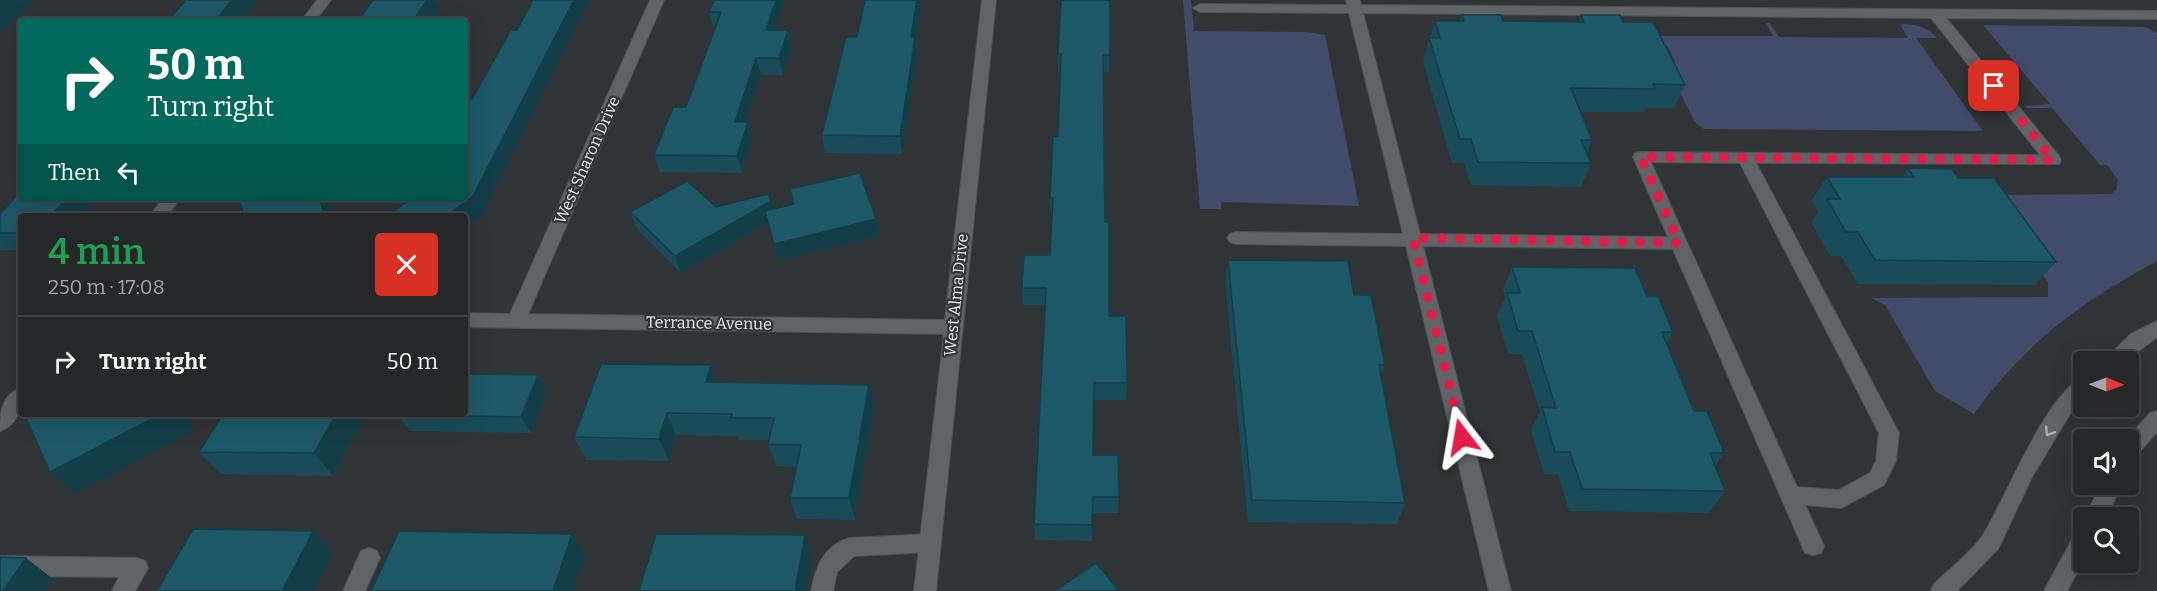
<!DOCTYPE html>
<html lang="en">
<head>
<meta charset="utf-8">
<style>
	body { margin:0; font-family:Bitter,serif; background:#313334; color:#f1f3f6; height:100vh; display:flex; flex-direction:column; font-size:22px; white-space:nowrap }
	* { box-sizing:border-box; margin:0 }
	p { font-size:20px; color:#a3a5a8 }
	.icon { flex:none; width:33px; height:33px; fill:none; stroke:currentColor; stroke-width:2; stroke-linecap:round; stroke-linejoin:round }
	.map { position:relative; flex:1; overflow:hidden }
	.details { position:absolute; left:18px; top:213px; width:450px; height:204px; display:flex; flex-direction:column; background:#252728; border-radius:6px; box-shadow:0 6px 24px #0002,0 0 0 2px #424445 }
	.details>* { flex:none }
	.hud { position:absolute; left:18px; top:18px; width:450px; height:183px; border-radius:6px; box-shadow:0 6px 24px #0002,0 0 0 2px #424445; background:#00695c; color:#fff; overflow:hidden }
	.needle { width:39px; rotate:91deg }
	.buttons { position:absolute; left:2073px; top:351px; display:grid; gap:12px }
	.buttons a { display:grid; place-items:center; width:66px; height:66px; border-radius:6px; background:#252728; box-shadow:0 6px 24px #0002,0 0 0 2px #424445; font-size:30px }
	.pin { position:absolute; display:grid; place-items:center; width:51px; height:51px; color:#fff; margin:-26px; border-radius:12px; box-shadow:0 3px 9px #0006 }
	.me { position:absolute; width:66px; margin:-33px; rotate:346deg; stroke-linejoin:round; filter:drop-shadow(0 0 4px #0008) }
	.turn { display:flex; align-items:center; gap:21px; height:126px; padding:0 30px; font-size:27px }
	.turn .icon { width:78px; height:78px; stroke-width:2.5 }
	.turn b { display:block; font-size:42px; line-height:51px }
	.then { display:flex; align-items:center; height:57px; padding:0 30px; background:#0003; gap:12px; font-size:22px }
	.round { display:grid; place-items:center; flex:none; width:63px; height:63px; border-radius:6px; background:#313334 }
	.summary { display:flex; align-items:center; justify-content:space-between; height:102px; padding:0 30px }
	h1 { font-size:36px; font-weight:600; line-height:45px; color:#1e9e55 }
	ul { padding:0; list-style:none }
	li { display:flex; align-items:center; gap:18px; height:90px; padding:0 30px; border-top:2px solid #424445 }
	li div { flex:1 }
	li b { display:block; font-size:22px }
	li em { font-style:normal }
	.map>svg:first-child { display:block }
	.green { fill:#424b6a }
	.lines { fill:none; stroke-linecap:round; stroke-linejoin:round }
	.service-casing { stroke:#4f5254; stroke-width:2 }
	.minor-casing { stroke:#4f5254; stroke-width:2 }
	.secondary-casing { stroke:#4f5254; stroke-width:2 }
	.service { fill:#606466; fill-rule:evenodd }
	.minor { fill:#606466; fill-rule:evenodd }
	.secondary { fill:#606466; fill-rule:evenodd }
	.wall { fill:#194c58 }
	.shaded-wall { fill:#143e47 }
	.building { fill:#1d5866; stroke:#143e47; stroke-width:1.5 }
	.oneway { stroke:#acafb0 }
	.route { stroke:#e11d48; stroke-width:10; stroke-dasharray:0 18 }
	.labels { text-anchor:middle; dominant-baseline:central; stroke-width:4.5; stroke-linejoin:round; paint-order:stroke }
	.street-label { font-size:16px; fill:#eaeced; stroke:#313436 }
</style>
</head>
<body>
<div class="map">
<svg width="2157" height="591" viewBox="0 0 2157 591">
	<rect width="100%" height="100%" fill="#313436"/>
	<g class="green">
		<path d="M1183,0H1191L1194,31L1307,32L1325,35L1359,206L1221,202V209H1200Z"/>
		<path d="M1766,23H1770L1779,37L1908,38L1901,26L1902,24C1916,24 1928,27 1937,38H1916L1983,131L1704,129L1695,122L1664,61H1675L1667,45H1656L1651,36H1773Z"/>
		<path d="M1983,25L2146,27L2157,33V261C2080,303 2026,342 1974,414L1935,391L1885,305L1871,298L2048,297V282L2024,249L2006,195L2111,194L2116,190L2118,180L2107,165H2100L2052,108H2028L2025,106L2050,104Z"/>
	</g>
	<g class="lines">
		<defs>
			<g id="service">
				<path d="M1346,0H1360L1361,5L2157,11V19L1946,18L2059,156L2061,160L2059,164L1756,163L1899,433L1896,461L1884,485L1841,508L1805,505L1824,546L1821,553L1813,555L1805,553L1802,546L1673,249L1423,246L1511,591H1489L1406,246L1236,244L1230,242L1227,238L1230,234L1236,232L1403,234L1349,13L1200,12L1193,8L1200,4L1347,5ZM1363,13L1931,18L2040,155L1641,152L1635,153L1633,157L1668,237L1420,234ZM1651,162L1740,163L1879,433L1876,461L1870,473L1839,490L1797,487Z"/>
				<path d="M930,534L938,536L941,543L938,550L930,552L854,556L837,572L833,591H811C816,566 823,547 849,538Z"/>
				<path d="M369,548L377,551L380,558L365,591H343L361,551Z"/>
				<path d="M0,556L137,558L145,561L148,568L135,591H112L119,577L0,576Z"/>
			</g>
			<g id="minor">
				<path d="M317,0H331L315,21H301Z"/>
				<path d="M650,0H664L528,314L945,320L982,0H996L936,591H914L944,334L465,327V313L510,314Z"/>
				<path d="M163,198H180L167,216H150Z"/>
				<path d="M21,388C21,406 20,424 0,431C0,413 1,395 21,388Z"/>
			</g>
			<g id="secondary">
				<path d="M2157,321V337L2124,362H2102L2131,334Z"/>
				<path d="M2084,378V397L2077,402L2032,477L1998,549L1957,591H1931L1934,584C1950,568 1971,553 1983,535C2005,501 2047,390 2084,378Z"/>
				<path d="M2157,411V432L2135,457L2128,459V440H2126L2150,413Z"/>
				<path d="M2101,484H2122L2106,518H2085Z"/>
				<path d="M2084,530V560L2067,591H2044L2076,532Z"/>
			</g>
		</defs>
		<use href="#service" class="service-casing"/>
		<use href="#minor" class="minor-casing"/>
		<use href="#secondary" class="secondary-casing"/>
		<use href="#service" class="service"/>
		<use href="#minor" class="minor"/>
		<use href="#secondary" class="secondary"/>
	</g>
	<g class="wall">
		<path d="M714,0H782L783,6L775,30H788L791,48L783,75H761L746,122L752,140L742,173L660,172L654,155L686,107L715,29H714L709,12Z"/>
		<path d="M865,0H922L915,39L917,54L902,154L825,153L822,135L857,37Z"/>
		<path d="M1110,0L1109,72H1104L1105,222L1109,316L1127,383L1126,400H1094L1093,455L1119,497L1118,513H1092V541L1035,540L1034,524L1045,305H1023L1022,288L1050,255L1052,216L1051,215L1050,198L1058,136L1061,72H1058V54Z"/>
		<path d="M1462,15L1503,21H1579L1581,15L1623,22L1685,85L1674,108H1646L1644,112H1581L1592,140L1587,153L1591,163L1581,187L1471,185L1464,163H1452L1423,61L1435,21H1460Z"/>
		<path d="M1908,168L1958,178L2056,262L2035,285L1858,284L1841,256H1830L1811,222L1818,212L1812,200L1827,177H1902Z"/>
		<path d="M790,189L876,219L879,236L778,261L768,223L681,273L637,229L630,212L716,207L771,201L773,209L793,204Z"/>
		<path d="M96,198L81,216H21V250H0V214Z"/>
		<path d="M1228,260L1354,295L1385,365L1381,378L1405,503L1397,524L1248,522L1225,283Z"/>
		<path d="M1512,267L1647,296L1673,332L1666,343L1694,411L1724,453L1715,466L1725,491L1709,513L1569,511L1558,474H1544L1531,430L1540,412L1522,354H1508L1497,316L1505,298L1503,290Z"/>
		<path d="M711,365L717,383L869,385L874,407L855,520L797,519L790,498L796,467L776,466L768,444L769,440H739L738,436L676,435L669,461L586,460L574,437Z"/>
		<path d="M538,375L547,392L531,433L410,431L398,415Z"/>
		<path d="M365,414L333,476L221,474L199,452Z"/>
	</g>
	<g class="shaded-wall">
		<path d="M0,0H35L0,33Z"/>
		<path d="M232,0H257L240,21H215Z"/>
		<path d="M419,0H435L440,10L433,21H413Z"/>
		<path d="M574,0H589L482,214L465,226V216H446Z"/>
		<path d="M776,0H782L783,6L770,47L766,30Z"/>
		<path d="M917,0H922L915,39L917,54L902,154L900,136L911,37Z"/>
		<path d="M788,30L791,48L783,75L779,58Z"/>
		<path d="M756,58L761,75L740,140L735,122Z"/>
		<path d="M748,122L752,140L742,173L737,156Z"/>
		<path d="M66,198H96L81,216H51Z"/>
		<path d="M319,198H325L331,216H325Z"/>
		<path d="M771,201L776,218L681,273L675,256Z"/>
		<path d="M876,219L879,236L778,261L774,244Z"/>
		<path d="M711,365L719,388L706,382Z"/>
		<path d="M538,375L547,392L531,433L521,417Z"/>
		<path d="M869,385L874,407L855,520L849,498Z"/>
		<path d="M667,413L676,435L669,461L659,439Z"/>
		<path d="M161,414H186L195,430L76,494L50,472Z"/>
		<path d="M336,414H365L333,476L314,453Z"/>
		<path d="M313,531L333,552L313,591H282Z"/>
		<path d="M572,534L585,555L573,591H553Z"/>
		<path d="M805,535L812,556L806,591H795Z"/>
		<path d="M26,558L53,579L45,591H3Z"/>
	</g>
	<g class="building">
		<path d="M186,0H232L215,21H162L165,17H171Z"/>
		<path d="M373,0H427L413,21H358Z"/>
		<path d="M533,0H574L473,196L446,216H387L412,198H465V99H472L511,30H517Z"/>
		<path d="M714,0H776L766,30H788L779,58H756L735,122H748L737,156L654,155L673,107H686L721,12H709Z"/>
		<path d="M865,0H917L911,37H915L900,136L822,135L846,37H857Z"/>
		<path d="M1061,0H1110V55H1103L1105,222H1109V316H1126L1127,383H1094L1093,455H1118L1119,497H1093L1092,525L1034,524L1046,288H1022L1024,255H1050L1053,198H1050L1053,136H1058L1061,54H1058Z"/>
		<path d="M1462,15H1501L1503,21L1584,22L1581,15H1620L1623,22H1653L1685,85L1653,84L1655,89L1571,88L1592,140H1581L1591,163L1478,162L1471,139H1460L1429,38H1440L1435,21H1464Z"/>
		<path d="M1908,168L1952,169L1958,178H1994L2056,262L1875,260L1858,232H1846L1827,199H1840L1827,177H1914Z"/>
		<path d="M860,173L876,219L774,244L765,211L794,204L790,189Z"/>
		<path d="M687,181L716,207L768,194L771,201L675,256L630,212Z"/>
		<path d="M21,191V198H66L51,216H21V233H0V214Z"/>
		<path d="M239,198H319L325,216H244Z"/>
		<path d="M1228,260L1348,261L1354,295H1371L1385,365H1379L1405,503L1252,500Z"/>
		<path d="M1512,267L1635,268L1647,296H1658L1673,332H1662L1694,411H1707L1724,453H1710L1725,491L1582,489L1570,452H1555L1542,407L1556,408L1532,331H1518L1507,293H1520Z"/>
		<path d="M601,364L711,365L706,382L869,385L849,498H790L801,445L768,444L774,418H731L732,414L667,413L659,439L574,437Z"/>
		<path d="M465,374L538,375L521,417L398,415L399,414H465Z"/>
		<path d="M28,414H161L50,472L25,416Z"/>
		<path d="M223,414H336L314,453L199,452Z"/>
		<path d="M193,529L313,531L282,591H157Z"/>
		<path d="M399,531L572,534L553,591H371Z"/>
		<path d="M656,534L805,535L795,591H639Z"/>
		<path d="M0,557L26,558L3,591H0Z"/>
		<path d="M1096,563L1119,591H1055Z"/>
	</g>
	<defs><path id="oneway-chevron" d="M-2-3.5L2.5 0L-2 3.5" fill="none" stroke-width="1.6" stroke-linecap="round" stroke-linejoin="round" transform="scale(1.5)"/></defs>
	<use class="oneway" href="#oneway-chevron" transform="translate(2049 432) rotate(122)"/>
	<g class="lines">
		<path class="route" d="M1462,437L1413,238L1679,243L1641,157L2053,160L1994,86"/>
	</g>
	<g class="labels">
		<g class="street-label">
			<text transform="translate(587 160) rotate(-66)">West Sharon Drive</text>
			<text transform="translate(956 295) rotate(-84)">West Alma Drive</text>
			<text transform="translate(709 323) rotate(1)">Terrance Avenue</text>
		</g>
	</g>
</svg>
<div class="buttons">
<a><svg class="needle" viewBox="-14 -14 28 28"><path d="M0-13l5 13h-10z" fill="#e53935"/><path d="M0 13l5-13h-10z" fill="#a3a5a8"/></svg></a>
<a><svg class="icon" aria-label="sound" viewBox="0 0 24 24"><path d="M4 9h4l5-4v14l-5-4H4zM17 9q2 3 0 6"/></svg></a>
<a><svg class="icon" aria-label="search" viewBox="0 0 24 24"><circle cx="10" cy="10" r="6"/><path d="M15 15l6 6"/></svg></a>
</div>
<div class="pin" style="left:1994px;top:86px;background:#d93025"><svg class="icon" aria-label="arrive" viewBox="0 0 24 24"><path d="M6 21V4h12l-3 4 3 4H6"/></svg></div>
<svg class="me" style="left:1462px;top:437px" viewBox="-20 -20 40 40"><path d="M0-17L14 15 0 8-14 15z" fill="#e11d48" stroke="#fff" stroke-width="4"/></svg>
<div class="hud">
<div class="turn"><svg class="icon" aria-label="right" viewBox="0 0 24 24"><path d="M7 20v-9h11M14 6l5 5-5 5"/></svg><div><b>50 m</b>Turn right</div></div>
<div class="then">Then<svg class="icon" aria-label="left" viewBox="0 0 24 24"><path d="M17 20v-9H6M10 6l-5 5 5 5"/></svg></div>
</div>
<section class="details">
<div class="summary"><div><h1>4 min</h1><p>250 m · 17:08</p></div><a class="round" style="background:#d93025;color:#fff"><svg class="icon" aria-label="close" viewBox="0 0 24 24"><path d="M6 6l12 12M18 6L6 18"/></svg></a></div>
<ul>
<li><svg class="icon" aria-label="right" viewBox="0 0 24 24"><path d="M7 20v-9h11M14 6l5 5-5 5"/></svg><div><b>Turn right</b></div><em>50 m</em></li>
</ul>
</section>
</div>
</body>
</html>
